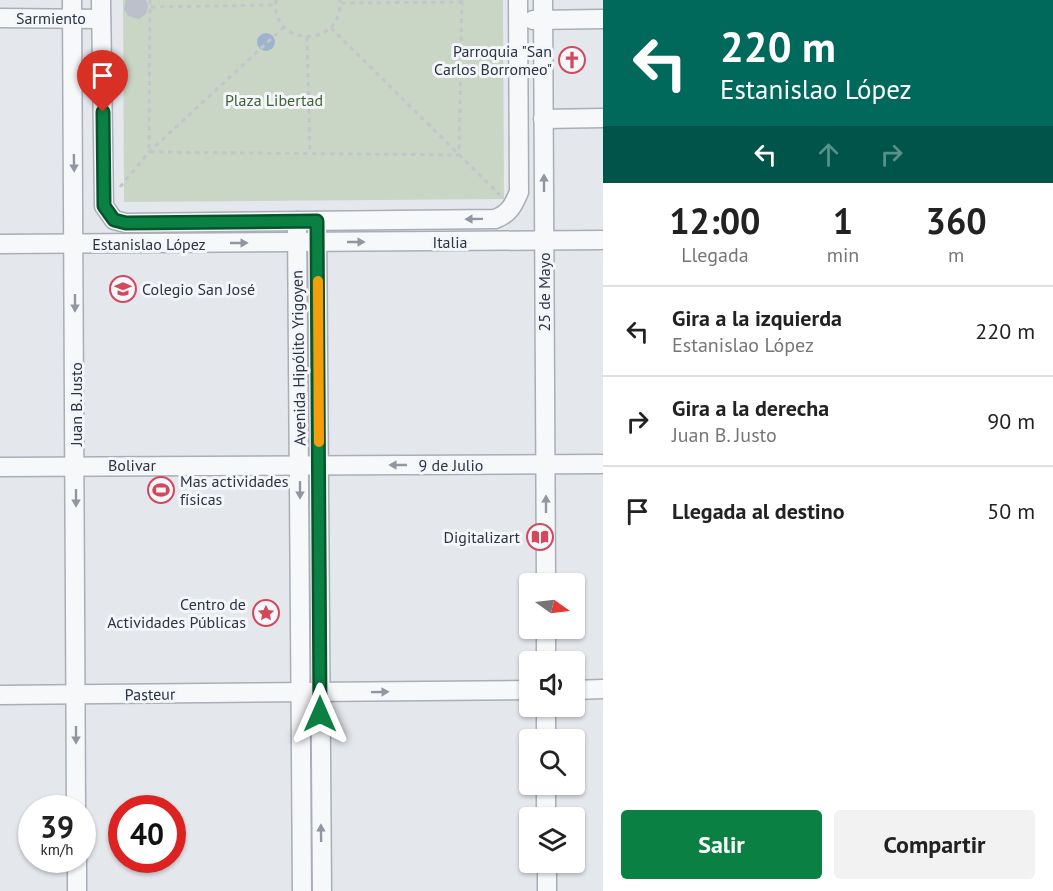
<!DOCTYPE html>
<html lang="es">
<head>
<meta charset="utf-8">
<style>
	body { margin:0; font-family:"PT Sans",sans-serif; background:#f2f2f2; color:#222; height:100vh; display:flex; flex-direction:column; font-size:22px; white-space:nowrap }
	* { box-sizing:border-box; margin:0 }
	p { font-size:20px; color:#767676 }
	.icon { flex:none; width:33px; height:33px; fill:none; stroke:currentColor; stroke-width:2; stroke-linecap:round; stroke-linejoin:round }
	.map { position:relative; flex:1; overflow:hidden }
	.side { display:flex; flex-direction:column; background:#fff; width:450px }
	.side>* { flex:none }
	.hud { background:#00695c; color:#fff; overflow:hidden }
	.needle { width:39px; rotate:104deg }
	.tools { position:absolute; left:519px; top:573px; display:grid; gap:12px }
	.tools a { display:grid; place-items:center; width:66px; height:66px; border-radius:6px; background:#fff; box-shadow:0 2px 4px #0004; font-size:30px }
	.speed { position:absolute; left:18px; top:795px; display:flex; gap:12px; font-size:30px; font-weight:700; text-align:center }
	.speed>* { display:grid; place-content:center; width:78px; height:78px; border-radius:50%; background:#fff; box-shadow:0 2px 4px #0004; line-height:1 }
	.speed small { font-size:15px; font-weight:400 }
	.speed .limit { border:9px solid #d22; background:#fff; color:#111 }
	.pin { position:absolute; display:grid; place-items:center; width:51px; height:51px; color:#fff; margin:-62px -26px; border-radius:50% 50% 50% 0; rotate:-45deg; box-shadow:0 0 6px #0007 }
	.pin .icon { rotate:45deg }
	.me { position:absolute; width:66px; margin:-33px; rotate:0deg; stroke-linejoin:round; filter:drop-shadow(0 0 4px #0008) }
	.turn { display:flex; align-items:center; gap:21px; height:126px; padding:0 18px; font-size:27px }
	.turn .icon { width:78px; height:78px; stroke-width:2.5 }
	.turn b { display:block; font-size:42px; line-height:51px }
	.lanes { display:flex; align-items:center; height:57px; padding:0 18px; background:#0003; justify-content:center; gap:30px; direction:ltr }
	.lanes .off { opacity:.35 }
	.eta { display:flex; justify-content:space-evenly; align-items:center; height:102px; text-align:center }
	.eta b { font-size:36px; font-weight:600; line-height:42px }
	.action { display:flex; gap:12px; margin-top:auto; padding:12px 18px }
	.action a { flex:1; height:69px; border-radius:6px; background:#0b8043; color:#fff; font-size:24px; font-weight:600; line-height:69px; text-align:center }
	.action a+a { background:#f2f2f2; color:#222 }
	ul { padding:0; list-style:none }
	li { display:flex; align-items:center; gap:18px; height:90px; padding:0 18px; border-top:2px solid #e0e0e0 }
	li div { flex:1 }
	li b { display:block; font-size:22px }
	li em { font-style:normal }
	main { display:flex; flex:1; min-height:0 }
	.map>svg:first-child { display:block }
	.green { fill:#c9d6c5 }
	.water { fill:#9fb4cc }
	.building { fill:#bbc0ca }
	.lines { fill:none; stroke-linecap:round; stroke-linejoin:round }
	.minor-casing { stroke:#a9aeb7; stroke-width:21 }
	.path { stroke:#c2c5cb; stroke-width:3; stroke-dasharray:4.5 4.5; stroke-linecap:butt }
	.minor { stroke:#f7f8fa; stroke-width:18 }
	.oneway { fill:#9196a0 }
	.route-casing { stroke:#07532c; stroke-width:15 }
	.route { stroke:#0b8043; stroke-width:10 }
	.slow { stroke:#f59e0b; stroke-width:10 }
	.labels { text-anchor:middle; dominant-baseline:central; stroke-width:6; stroke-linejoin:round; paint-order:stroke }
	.street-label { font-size:16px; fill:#2b3445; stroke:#f4f6f9 }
	.poi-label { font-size:16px; fill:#2b3445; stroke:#f4f6f9; text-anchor:end }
	.park-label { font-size:16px; fill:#3f6138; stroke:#f4f6f9 }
</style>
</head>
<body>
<main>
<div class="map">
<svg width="603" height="891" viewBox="0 0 603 891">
	<rect width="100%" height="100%" fill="#e4e7ec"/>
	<path class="green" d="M123,0H503L504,199L124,202Z"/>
	<circle class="water" cx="266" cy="42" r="9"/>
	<path class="building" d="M126,0H146L148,6L146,14L139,19L128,16L124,9Z"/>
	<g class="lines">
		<defs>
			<g id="minor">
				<path d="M72,0L76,808"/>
				<path d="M101,0L104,206L114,220L126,223L495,219C509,214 513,206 519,192L518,0"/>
				<path d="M543,0L546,584"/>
				<path d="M0,18L101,19"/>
				<path d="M533,20L603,19"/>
				<path d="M543,119L603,118"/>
				<path d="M297,221L302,891"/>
				<path d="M317,221L322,891"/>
				<path d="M0,244L603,240"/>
				<path d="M0,467L603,464"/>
				<path d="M546,628V662"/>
				<path d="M574,690L603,689"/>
				<path d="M0,695L530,690"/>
				<path d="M546,706V740"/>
				<path d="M546,784V818"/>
				<path d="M77,860V891"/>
				<path d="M547,862V891"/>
			</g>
		</defs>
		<use href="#minor" class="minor-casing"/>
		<g class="path">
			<path d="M150,0L149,152L459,155L462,0"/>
			<path d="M276,0C270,47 343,50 340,0"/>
			<path d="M341,3L462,2"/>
			<path d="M151,7L275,5"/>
			<path d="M331,28L500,195"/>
			<path d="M307,37L310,153"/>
			<path d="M120,187L149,152L284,27"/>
		</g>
		<use href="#minor" class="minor"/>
	</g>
	<defs><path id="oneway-solid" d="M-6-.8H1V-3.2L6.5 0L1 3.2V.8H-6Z" transform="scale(1.5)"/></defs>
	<g class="oneway">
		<use href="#oneway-solid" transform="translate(74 163) rotate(89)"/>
		<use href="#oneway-solid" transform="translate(544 183) rotate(-90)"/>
		<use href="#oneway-solid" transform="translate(474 219) rotate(179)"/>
		<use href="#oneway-solid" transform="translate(356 242)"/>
		<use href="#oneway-solid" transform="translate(239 243)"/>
		<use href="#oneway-solid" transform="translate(75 303) rotate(90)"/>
		<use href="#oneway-solid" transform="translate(398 465) rotate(180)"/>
		<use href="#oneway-solid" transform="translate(300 490) rotate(90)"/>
		<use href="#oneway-solid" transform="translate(76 498) rotate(90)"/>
		<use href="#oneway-solid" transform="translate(546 504) rotate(-90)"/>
		<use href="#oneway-solid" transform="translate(380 692) rotate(-1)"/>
		<use href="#oneway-solid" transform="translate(76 735) rotate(90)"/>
		<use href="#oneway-solid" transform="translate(321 833) rotate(-91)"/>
	</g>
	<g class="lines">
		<defs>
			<path id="route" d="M103,112L104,206L114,220L126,223L317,221L320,714"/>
		</defs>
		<use href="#route" class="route-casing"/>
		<use href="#route" class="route"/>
		<path class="slow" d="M318,281L319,442"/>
	</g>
	<defs>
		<symbol id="church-ring" viewBox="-11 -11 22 22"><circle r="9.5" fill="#f4f6f9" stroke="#d1495b" stroke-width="1.5"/><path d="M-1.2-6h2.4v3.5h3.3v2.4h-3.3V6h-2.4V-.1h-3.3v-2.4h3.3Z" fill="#d1495b"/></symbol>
		<symbol id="school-ring" viewBox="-11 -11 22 22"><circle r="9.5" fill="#f4f6f9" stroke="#d1495b" stroke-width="1.5"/><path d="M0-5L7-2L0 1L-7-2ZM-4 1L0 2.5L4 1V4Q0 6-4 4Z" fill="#d1495b"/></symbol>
		<symbol id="stadium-ring" viewBox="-11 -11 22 22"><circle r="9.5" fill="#f4f6f9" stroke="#d1495b" stroke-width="1.5"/><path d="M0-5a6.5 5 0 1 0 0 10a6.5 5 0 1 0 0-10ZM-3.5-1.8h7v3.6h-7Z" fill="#d1495b"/></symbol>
		<symbol id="library-ring" viewBox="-11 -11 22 22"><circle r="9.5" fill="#f4f6f9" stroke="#d1495b" stroke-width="1.5"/><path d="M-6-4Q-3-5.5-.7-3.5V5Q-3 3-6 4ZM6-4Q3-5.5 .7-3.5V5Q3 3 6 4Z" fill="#d1495b"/></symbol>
		<symbol id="sight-ring" viewBox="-11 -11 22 22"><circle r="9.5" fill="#f4f6f9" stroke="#d1495b" stroke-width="1.5"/><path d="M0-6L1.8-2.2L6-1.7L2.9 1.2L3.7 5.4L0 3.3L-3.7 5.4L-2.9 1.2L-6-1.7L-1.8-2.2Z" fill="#d1495b"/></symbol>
	</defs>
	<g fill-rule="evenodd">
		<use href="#church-ring" x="557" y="45" width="30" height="30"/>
		<use href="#school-ring" x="108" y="274" width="30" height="30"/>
		<use href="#stadium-ring" x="146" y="475" width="30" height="30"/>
		<use href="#library-ring" x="525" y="522" width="30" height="30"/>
		<use href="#sight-ring" x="251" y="598" width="30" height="30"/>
	</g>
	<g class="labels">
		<g class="street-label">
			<text x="51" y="18">Sarmiento</text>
			<text x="450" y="242">Italia</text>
			<text x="149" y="244">Estanislao López</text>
			<text transform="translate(544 292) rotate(-90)">25 de Mayo</text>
			<text transform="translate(298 358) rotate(-91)">Avenida Hipólito Yrigoyen</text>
			<text transform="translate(76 404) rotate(-90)">Juan B. Justo</text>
			<text x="132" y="465">Bolivar</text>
			<text x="451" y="465">9 de Julio</text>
			<text transform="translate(150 694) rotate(-1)">Pasteur</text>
		</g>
		<g class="poi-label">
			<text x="552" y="51">Parroquia "San<tspan x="552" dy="18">Carlos Borromeo"</tspan></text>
			<text x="142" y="289" text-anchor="start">Colegio San José</text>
			<text x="180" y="481" text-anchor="start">Mas actividades<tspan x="180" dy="18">físicas</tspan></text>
			<text x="520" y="537">Digitalizart</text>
			<text x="246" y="604">Centro de<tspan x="246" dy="18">Actividades Públicas</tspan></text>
		</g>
		<g class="park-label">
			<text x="274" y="100">Plaza Libertad</text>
		</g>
	</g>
</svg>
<div class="tools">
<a><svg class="needle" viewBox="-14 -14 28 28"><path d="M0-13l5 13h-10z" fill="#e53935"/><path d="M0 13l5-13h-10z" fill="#767676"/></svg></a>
<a><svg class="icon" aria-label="sound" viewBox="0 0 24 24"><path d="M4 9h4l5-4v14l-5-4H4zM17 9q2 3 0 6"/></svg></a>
<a><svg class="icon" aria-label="search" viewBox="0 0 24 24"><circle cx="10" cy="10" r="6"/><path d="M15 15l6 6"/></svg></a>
<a><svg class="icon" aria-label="layers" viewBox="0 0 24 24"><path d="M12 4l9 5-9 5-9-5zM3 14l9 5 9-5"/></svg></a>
</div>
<div class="speed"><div>39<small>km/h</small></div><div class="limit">40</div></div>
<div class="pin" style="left:103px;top:112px;background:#d93025"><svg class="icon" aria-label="arrive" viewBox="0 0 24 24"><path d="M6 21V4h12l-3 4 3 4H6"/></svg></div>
<svg class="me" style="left:320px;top:714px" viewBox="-20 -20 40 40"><path d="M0-17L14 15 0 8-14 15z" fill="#0b8043" stroke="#fff" stroke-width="4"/></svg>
</div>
<section class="side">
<div class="hud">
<div class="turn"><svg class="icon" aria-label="left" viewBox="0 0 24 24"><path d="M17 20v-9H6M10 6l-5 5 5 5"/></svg><div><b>220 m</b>Estanislao López</div></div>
<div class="lanes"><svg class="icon" aria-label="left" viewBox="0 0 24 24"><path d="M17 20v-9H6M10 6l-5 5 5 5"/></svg><svg class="icon off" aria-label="ahead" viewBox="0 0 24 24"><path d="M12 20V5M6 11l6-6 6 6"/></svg><svg class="icon off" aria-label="right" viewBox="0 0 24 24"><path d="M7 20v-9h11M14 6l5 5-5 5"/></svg></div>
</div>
<div class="eta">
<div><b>12:00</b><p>Llegada</p></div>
<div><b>1</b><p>min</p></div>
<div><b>360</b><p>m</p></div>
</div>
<ul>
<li><svg class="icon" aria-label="left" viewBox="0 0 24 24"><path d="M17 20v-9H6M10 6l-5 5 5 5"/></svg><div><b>Gira a la izquierda</b><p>Estanislao López</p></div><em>220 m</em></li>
<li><svg class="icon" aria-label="right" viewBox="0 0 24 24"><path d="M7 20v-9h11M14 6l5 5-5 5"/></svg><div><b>Gira a la derecha</b><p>Juan B. Justo</p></div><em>90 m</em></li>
<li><svg class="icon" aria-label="arrive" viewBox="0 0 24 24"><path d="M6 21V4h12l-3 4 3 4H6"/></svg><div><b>Llegada al destino</b></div><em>50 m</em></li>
</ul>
<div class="action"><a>Salir</a><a>Compartir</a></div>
</section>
</main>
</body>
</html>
